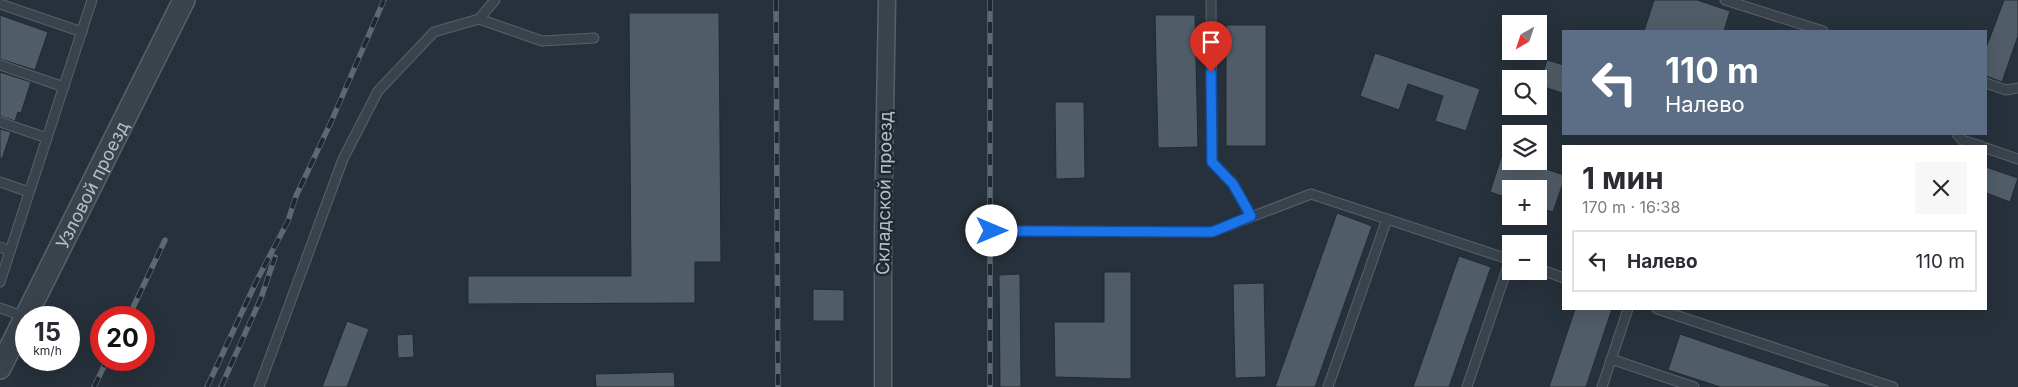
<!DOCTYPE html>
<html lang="ru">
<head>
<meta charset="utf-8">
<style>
	body { margin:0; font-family:Inter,sans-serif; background:#f7f7f7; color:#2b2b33; height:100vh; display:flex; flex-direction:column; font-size:19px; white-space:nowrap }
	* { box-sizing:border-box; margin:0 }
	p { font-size:16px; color:#7c7c81 }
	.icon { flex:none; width:28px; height:28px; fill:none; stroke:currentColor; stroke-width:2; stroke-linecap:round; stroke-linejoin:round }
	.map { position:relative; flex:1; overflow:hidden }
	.panel { position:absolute; left:1562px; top:145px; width:425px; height:165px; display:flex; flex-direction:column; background:#fff; border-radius:0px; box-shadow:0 5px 20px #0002 }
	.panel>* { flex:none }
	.guide { position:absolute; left:1562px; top:30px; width:425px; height:105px; border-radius:0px; box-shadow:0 5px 20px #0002; background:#5b6e86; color:#fff; overflow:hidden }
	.needle { width:32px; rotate:219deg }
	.fabs { position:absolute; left:1502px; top:15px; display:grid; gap:10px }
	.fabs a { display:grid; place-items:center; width:45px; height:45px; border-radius:0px; background:#fff; box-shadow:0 5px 20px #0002; font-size:25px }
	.speed { position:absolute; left:15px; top:306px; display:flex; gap:10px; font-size:25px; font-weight:700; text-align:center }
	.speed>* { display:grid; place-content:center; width:65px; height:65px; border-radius:50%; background:#fff; box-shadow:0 5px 20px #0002; line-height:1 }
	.speed small { font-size:12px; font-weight:400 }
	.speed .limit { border:8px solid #d22; background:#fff; color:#111 }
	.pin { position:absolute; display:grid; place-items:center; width:42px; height:42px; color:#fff; margin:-51px -21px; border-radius:50% 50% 50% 0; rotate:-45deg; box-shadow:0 0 5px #0007 }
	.pin .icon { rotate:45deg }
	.me { position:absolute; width:55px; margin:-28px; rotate:90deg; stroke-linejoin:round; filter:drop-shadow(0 0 4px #0008) }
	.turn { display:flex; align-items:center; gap:18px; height:105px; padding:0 20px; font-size:22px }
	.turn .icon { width:65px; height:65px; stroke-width:2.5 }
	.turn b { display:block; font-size:35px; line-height:42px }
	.round { display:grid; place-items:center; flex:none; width:52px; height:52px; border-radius:0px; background:#f7f7f7 }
	.overview { display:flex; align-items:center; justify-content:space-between; height:85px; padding:0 20px }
	h1 { font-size:30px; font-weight:700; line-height:38px }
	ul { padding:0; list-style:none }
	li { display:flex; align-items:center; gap:15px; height:62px; margin:0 10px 8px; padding:0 10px; border:2px solid #e1e1e2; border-radius:0px }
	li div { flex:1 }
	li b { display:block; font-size:19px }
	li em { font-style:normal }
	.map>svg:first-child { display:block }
	.building { fill:#505c67; stroke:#212a33 }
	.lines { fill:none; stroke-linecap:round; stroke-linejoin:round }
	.service-casing { stroke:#58616a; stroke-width:11 }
	.minor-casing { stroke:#58616a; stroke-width:19 }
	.tertiary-casing { stroke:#58616a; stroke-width:24 }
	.service { stroke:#3a434c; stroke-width:9 }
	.minor { stroke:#3a434c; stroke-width:16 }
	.tertiary { stroke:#3a434c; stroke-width:21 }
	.rail-casing { stroke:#5d6872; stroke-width:5.5 }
	.rail { stroke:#1f2831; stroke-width:4; stroke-dasharray:11; stroke-linecap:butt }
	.route-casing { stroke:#114b97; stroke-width:12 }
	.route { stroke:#1a73e8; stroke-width:9 }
	.labels { text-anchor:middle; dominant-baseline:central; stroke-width:5; stroke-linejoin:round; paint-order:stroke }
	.street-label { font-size:18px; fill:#b6bec7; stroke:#1f2831 }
</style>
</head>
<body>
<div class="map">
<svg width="2018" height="387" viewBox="0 0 2018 387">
	<rect width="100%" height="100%" fill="#27313b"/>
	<g class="building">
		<path d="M1654,0H1697L1730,11L1724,31H1644Z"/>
		<path d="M2004,0H2018V36L2002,82L1986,76V48Z"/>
		<path d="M629,13H719L721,262H695V303L468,304V276H631Z"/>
		<path d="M0,15L48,32L35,70L0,59Z"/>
		<path d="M1155,15H1195L1198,147L1158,148Z"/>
		<rect x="1226" y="25" width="40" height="121"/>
		<path d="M1375,53L1480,89L1466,131L1435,121L1443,96L1408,84L1399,110L1360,96Z"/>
		<path d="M1547,60L1564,65V94L1539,85Z"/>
		<path d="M0,72L31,82L21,113L18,112L15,121L0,116Z"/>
		<path d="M1055,102H1084L1085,178L1056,179Z"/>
		<path d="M0,129L11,132L2,159L0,158Z"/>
		<path d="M1509,133H1511V161H1522L1564,175V180L1553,212L1539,208V189H1511V199L1490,192Z"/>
		<path d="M1986,167L2018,178L2010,202L1986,193Z"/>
		<path d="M1337,213L1372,226L1315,387H1275Z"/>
		<path d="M1459,256L1491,267L1449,387H1413Z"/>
		<path d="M1104,272H1131V379L1055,377L1054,322H1104Z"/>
		<path d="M1020,274L1021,387H1000L999,275Z"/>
		<path d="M1264,283L1266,377L1235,378L1233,284Z"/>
		<path d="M813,289L844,290V321H813Z"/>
		<path d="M1575,309H1612L1586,387H1549Z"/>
		<path d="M347,321L369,329L347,387H322Z"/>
		<path d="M413,334L414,357L398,358L397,335Z"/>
		<path d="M1680,334L1830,385L1829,387H1720L1668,370Z"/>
		<path d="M674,372L675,387H596L595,374Z"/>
	</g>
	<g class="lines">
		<defs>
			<g id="service">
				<path d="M1211,0L1212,162L1233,184L1251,216"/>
				<path d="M1725,0L1823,31"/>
				<path d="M0,4L82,32"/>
				<path d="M479,19L495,0"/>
				<path d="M0,65L64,87"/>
				<path d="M1986,83L2006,90L2018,88"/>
				<path d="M0,122L47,138"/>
				<path d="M1957,134L1962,140L1981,146"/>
				<path d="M1986,148L2018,159"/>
				<path d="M0,182L29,192"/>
				<path d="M992,231L1212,232L1311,194L1511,260"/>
				<path d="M0,247L10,251"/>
				<path d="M1539,269L1564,278"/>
				<path d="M0,282L92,0"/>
				<path d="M0,308L25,317"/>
				<path d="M1657,309L1893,387"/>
				<path d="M1611,359L1694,387"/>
				<path d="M259,387L343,159L378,91L434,32L479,19L542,41L594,38"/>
				<path d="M1328,387L1387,219"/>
				<path d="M1467,387L1510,260"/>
				<path d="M1602,387L1628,309"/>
			</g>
			<path id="minor" d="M883,387V227L887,0"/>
			<g id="tertiary">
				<path id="s1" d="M0,368L184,0"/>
			</g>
		</defs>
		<use href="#service" class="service-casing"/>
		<use href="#minor" class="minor-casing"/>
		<use href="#tertiary" class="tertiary-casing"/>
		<use href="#service" class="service"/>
		<use href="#minor" class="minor"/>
		<use href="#tertiary" class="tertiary"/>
		<defs>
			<g id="rail">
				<path d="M776,0L778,387"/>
				<path d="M990,0V387"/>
				<path d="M128,318L165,240"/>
				<path d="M94,387L107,360"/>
				<path d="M207,387L257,280L288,221L296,196L331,122L384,0"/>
				<path d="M221,387L261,298L275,257"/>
			</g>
		</defs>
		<use href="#rail" class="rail-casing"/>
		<use href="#rail" class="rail"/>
	</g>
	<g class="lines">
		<defs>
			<path id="route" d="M992,231L1212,232L1251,216L1233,184L1212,162L1211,72"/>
		</defs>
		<use href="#route" class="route-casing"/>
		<use href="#route" class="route"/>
	</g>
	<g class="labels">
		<g class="street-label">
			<text stroke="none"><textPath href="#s1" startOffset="205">Узловой проезд</textPath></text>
			<text transform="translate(884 193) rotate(-89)">Складской проезд</text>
		</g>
	</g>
</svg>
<div class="fabs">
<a><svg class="needle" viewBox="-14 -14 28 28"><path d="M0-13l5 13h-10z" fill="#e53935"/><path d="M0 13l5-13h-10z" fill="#7c7c81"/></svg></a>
<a><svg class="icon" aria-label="search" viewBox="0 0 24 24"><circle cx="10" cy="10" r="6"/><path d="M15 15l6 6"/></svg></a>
<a><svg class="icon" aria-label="layers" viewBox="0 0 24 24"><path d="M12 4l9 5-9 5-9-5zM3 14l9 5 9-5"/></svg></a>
<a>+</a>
<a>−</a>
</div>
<div class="speed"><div>15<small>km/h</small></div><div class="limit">20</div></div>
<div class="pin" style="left:1211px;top:72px;background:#d93025"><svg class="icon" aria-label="arrive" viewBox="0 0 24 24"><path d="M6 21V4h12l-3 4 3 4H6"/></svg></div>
<svg class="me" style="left:992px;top:231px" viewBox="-20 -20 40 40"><circle r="19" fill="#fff"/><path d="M0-13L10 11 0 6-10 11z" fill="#1a73e8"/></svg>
<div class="guide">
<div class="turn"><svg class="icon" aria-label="left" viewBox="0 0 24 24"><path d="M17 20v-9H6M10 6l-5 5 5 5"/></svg><div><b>110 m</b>Налево</div></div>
</div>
<section class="panel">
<div class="overview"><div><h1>1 мин</h1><p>170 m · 16:38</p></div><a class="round"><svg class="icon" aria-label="close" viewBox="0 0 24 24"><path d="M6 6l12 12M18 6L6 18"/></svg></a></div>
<ul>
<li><svg class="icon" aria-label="left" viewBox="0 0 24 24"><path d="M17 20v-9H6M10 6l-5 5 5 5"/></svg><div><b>Налево</b></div><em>110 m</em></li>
</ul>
</section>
</div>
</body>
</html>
